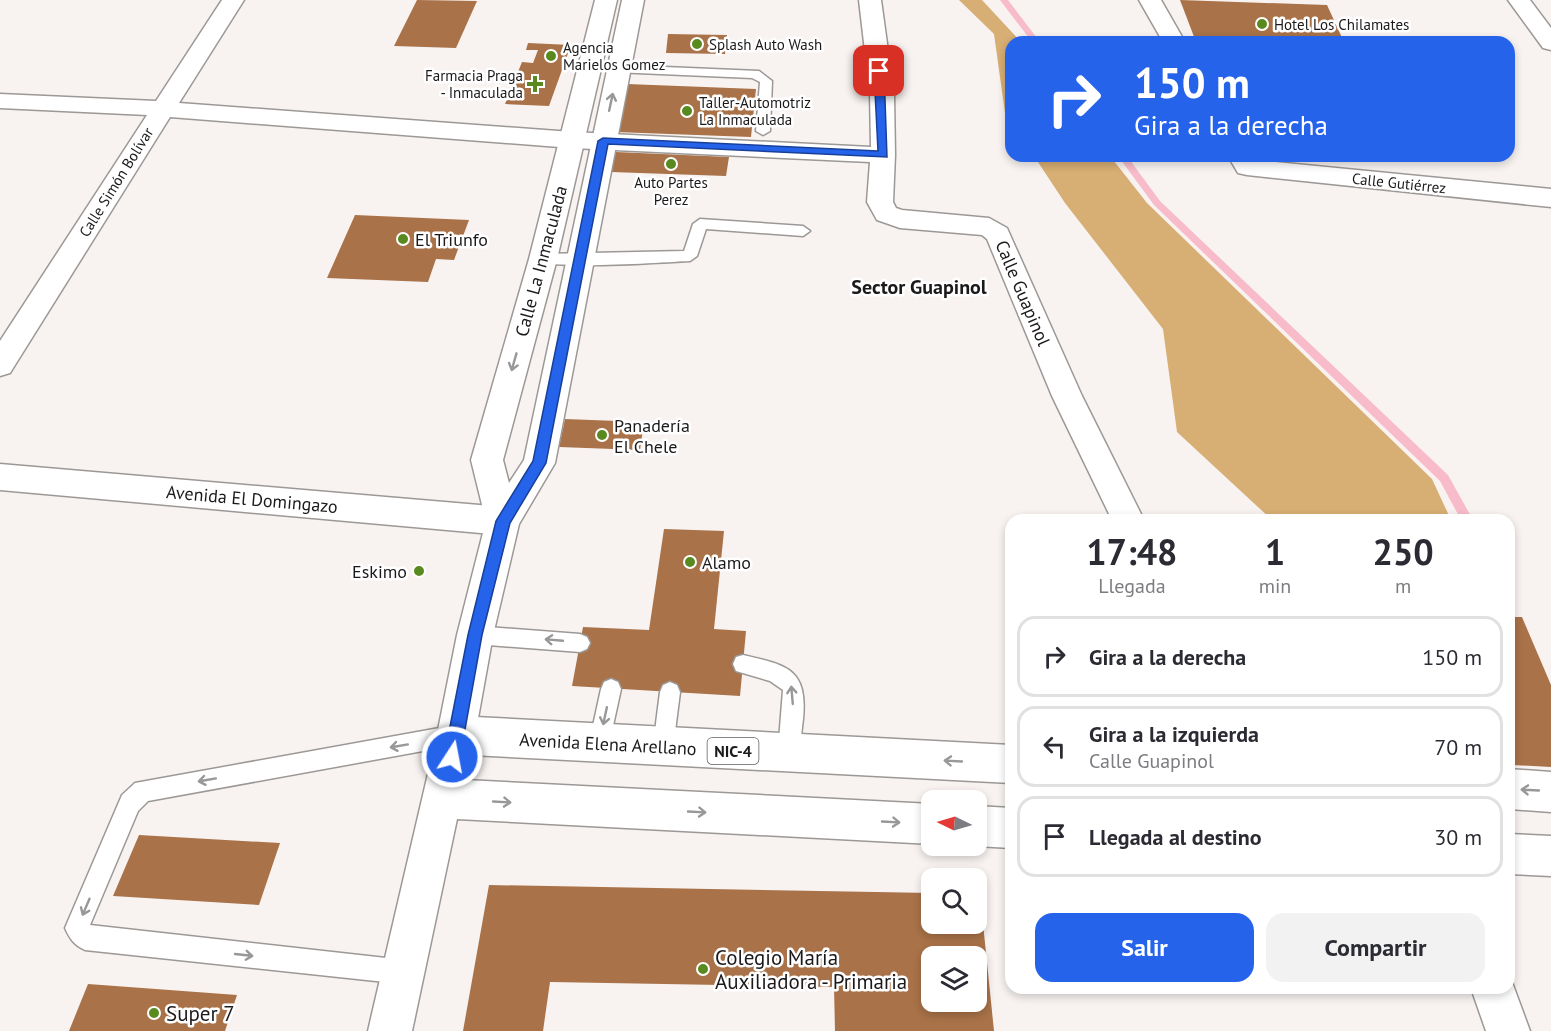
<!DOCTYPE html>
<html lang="es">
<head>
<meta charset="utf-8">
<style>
	body { margin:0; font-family:"PT Sans",sans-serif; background:#f2f2f3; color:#2b2b33; height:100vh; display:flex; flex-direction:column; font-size:22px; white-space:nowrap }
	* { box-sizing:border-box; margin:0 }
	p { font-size:20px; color:#7c7c81 }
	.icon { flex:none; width:33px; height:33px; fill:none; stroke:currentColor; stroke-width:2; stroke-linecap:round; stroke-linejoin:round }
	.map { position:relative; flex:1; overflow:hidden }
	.panel { position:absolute; left:1005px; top:514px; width:510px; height:480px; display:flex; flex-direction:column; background:#fff; border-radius:18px; box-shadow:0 3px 9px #0003 }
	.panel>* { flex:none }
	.hud { position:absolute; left:1005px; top:36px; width:510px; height:126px; border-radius:18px; box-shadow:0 3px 9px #0003; background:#2563eb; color:#fff; overflow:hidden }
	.needle { width:39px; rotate:275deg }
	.tools { position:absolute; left:921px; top:790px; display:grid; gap:12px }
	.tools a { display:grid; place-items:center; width:66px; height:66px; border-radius:12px; background:#fff; box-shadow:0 3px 9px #0003; font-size:30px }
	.pin { position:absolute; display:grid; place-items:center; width:51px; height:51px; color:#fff; margin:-26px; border-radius:12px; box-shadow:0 3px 9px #0006 }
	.me { position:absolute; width:66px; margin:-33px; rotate:11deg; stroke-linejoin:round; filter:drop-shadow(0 0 4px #0008) }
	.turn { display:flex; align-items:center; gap:21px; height:126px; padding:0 30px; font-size:27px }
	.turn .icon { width:78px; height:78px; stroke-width:2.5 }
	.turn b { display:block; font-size:42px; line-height:51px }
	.eta { display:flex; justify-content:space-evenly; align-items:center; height:102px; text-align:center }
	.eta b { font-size:36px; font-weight:800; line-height:42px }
	.action { display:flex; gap:12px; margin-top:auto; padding:12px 30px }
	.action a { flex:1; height:69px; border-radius:18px; background:#2563eb; color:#fff; font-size:24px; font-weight:800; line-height:69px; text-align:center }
	.action a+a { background:#f2f2f3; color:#2b2b33 }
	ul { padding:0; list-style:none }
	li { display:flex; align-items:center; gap:18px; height:81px; margin:0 12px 9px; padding:0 18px; border:3px solid #e1e1e2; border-radius:18px }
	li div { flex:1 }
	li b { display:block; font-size:22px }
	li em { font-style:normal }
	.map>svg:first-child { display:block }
	.forest { fill:#d7ae73 }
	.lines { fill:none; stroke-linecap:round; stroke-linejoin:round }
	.stream { fill:#f8bbca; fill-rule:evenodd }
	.building { fill:#a97248; fill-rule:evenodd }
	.service-casing { stroke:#9c9896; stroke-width:3 }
	.minor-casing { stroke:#9c9896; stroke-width:3 }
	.secondary-casing { stroke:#9c9896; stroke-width:3 }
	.trunk-casing { stroke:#9c9896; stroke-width:3 }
	.service { fill:#fff; fill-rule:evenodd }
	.minor { fill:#fff; fill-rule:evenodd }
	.secondary { fill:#fff; fill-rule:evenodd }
	.trunk { fill:#fff; fill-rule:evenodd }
	.oneway { stroke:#989898 }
	.route { fill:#2563eb; stroke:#184099; stroke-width:1.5 }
	.poi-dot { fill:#598a1f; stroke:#fff; stroke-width:2 }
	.labels { text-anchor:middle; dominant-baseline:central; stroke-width:5; stroke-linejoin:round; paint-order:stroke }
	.far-poi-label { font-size:15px; fill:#1b1919; stroke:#fff; text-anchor:start }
	.far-street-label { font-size:15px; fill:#1b1919; stroke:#fff }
	.shield { fill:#fff; stroke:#5f5e5e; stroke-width:1.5 }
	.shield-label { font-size:16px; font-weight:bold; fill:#1b1919 }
	.poi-label { font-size:18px; fill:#1b1919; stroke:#fff; text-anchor:start }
	.street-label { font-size:18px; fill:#1b1919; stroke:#fff }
	.neighbourhood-label { font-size:20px; font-weight:bold; fill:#1b1919; stroke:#fff }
	.near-poi-label { font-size:21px; fill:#1b1919; stroke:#fff; text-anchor:start }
</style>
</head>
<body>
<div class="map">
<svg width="1551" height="1031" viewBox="0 0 1551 1031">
	<rect width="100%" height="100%" fill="#f8f3f1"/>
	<g class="forest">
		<path d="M959,0H982L1021,42H1011V122L1005,113L994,34Z"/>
		<path d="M1034,156H1110L1147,203L1432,479L1451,520H1272L1177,432L1163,329L1065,203Z"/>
	</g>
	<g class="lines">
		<g class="stream">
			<path d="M1000,0H1008L1040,42H1032Z"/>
			<path d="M1118,156H1127L1160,201L1448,475L1473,520H1461L1440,481L1154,205Z"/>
		</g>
	</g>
	<g class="building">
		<path d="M417,0L477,1L456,48L394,46Z"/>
		<path d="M1180,0L1327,5L1344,42H1196Z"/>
		<path d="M668,34L727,35L725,54L666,53Z"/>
		<path d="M528,43L571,45L549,106L505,104L522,62L533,63L538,50H526Z"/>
		<path d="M627,84L756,89L751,137L615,132Z"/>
		<path d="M616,152L729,157L726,176L611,172Z"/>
		<path d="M355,215L469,220L454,260L436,259L428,282L327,278Z"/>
		<path d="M565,419L644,422L640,450L559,447Z"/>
		<path d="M664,529L724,531L714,629L746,631L740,696L572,686L583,627L649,630Z"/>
		<path d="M1509,617H1522L1551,685V767L1512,765L1509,757Z"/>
		<path d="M139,835L280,843L259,905L113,896Z"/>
		<path d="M489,885L932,893V924H976V894H980L994,1031H835L834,987L550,982L543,1031H463ZM932,957H976V1002H932Z"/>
		<path d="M88,984L237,995L225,1031H69Z"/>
	</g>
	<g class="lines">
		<defs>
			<g id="service">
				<path d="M618,65L759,71L772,81L770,131L763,135L756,131L760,82L752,78L614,72L612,69Z"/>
				<path d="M700,219L803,226L810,231L803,236L706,229L697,256L690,261C668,262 544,271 536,259L543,254L684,251L693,224Z"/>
				<path d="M475,626L580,634L587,637L590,643L587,649L580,652L475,644L468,641L465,635L468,629Z"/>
				<path d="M743,655C786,665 808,668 803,719C801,733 801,748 795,760L788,763L781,760L778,753L783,690L770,681L736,671L733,664L736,657Z"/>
				<path d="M611,679L618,682L621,689L609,744L606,751L599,754L592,751L589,744L601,689L604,682Z"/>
				<path d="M670,682L677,685L680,692L673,747L670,754L663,757L656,754L653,747L660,692L663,685Z"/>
				<path d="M456,725L463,728L466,735L463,742L456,745L148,801L138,811L90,925L404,960L412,964L416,972L412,980L404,984L85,950C74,945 70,939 65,928L122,795L135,783Z"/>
			</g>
			<g id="minor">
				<path d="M222,0H244L179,103L572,132L871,147L870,94L859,0H881L894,94L895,155L893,202L896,208L902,210L989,218L1007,228L1082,396L1144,520H1112L1052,396L987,239L982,235L900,228L877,220L867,202L870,162L572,148L170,117L10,373L0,376V341L147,115L0,108V94L156,101Z"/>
				<path d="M1139,0H1161L1185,42H1163Z"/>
				<path d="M1508,0H1530L1551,28V50L1543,48Z"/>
				<path d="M1228,156H1252L1255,160L1551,189V207L1247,175L1238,173Z"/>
				<path d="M0,464L503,507L515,511L520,521L515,531L503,535L0,490Z"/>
				<path d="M1509,974L1530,1031H1486L1471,988H1509Z"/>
			</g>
			<path id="secondary" d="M595,0H617L557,259L503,460L509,483L524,460L622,0H644L555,463L519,524L493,635L475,735L469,748L456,754L443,748L437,735L457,635L486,521L471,460L529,259Z"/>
			<g id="trunk">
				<path d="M456,716L1011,745V783L471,755L465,780L932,804V844L457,819L412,1031H368L437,735L443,722Z"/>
				<path d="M1509,769L1551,772V812L1509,809Z"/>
				<path d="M976,806L1011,808V848L976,846Z"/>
				<path d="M1509,834L1551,836V876L1509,874Z"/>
			</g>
		</defs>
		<use href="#service" class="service-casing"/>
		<use href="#minor" class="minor-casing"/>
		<use href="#secondary" class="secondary-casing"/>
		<use href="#trunk" class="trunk-casing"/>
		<use href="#service" class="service"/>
		<use href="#minor" class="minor"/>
		<use href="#secondary" class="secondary"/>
		<use href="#trunk" class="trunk"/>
	</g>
	<defs><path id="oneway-shaft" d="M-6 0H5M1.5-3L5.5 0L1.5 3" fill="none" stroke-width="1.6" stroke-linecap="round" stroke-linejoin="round" transform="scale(1.5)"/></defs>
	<g class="oneway">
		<use href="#oneway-shaft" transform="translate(611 102) rotate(-78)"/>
		<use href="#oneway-shaft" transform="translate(514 362) rotate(106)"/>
		<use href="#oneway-shaft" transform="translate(554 640) rotate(-175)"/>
		<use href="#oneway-shaft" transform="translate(792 695) rotate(-95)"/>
		<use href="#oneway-shaft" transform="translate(605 716) rotate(102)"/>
		<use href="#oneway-shaft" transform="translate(399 746) rotate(170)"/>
		<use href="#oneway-shaft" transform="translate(953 761) rotate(-177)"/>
		<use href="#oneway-shaft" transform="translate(207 780) rotate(170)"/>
		<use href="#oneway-shaft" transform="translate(1530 790) rotate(-177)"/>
		<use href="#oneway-shaft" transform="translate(502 802) rotate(3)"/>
		<use href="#oneway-shaft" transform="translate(697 812) rotate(3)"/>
		<use href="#oneway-shaft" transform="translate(891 822) rotate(3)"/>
		<use href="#oneway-shaft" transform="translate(86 907) rotate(113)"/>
		<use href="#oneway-shaft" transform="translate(244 955) rotate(6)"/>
	</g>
	<path class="route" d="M879,68L884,71L887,157L608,144L546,463L510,523L482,635L460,757L458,762L452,765L446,762L444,757L468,635L496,521L533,461L598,141L603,138L878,151L874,71Z"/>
	<g class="poi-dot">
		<circle cx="1262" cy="24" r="6"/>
		<circle cx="697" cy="44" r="6"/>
		<circle cx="551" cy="56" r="6"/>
		<path d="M532 75h6v6h6v6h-6v6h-6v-6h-6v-6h6z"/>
		<circle cx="687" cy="111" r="6"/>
		<circle cx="671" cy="164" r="6"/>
		<circle cx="403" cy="239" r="6"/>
		<circle cx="602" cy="435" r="6"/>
		<circle cx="690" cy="562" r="6"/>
		<circle cx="419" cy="571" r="6"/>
		<circle cx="703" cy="969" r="6"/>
		<circle cx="154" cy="1013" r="6"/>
	</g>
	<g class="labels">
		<g class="far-poi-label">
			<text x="1274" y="24">Hotel Los Chilamates</text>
			<text x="709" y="44">Splash Auto Wash</text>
			<text x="563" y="47">Agencia<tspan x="563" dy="17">Marielos Gomez</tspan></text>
			<text x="523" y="75" text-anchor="end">Farmacia Praga<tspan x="523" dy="17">- Inmaculada</tspan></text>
			<text x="699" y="102">Taller-Automotriz<tspan x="699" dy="17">La Inmaculada</tspan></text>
			<text x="671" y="182" text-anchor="middle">Auto Partes<tspan x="671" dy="17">Perez</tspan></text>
		</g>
		<g class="far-street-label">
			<text transform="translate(116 182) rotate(-58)">Calle Simón Bolívar</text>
			<text transform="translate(1399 183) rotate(6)">Calle Gutiérrez</text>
		</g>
		<rect class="shield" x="707.5" y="738" width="51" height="26" rx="4.5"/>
		<g class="shield-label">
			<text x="733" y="751">NIC-4</text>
		</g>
		<g class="poi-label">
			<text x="415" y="239">El Triunfo</text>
			<text x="614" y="425">Panadería<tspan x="614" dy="21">El Chele</tspan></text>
			<text x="702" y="562">Alamo</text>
			<text x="407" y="571" text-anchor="end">Eskimo</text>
		</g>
		<g class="street-label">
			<text transform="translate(541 261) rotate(-75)">Calle La Inmaculada</text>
			<text transform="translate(1023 293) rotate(67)">Calle Guapinol</text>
			<text transform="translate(252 499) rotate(5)">Avenida El Domingazo</text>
			<text transform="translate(608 744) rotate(3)">Avenida Elena Arellano</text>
		</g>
		<g class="neighbourhood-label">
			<text x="919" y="287">Sector Guapinol</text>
		</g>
		<g class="near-poi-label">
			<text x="715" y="957">Colegio María<tspan x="715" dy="24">Auxiliadora - Primaria</tspan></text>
			<text x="166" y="1013">Super 7</text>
		</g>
	</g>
</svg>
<div class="tools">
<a><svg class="needle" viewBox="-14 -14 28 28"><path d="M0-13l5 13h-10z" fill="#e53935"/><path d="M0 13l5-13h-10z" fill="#7c7c81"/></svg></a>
<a><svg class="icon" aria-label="search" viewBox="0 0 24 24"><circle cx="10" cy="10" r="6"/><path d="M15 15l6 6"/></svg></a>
<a><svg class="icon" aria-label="layers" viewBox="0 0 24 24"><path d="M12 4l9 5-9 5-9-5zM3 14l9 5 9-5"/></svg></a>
</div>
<div class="pin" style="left:879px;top:71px;background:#d93025"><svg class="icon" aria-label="arrive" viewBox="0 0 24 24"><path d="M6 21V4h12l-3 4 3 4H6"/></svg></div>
<svg class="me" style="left:452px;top:757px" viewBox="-20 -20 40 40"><circle r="17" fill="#2563eb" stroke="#fff" stroke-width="3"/><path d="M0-11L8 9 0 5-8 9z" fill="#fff"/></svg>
<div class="hud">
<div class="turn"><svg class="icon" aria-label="right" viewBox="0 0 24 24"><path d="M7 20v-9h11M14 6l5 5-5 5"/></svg><div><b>150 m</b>Gira a la derecha</div></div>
</div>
<section class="panel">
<div class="eta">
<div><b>17:48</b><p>Llegada</p></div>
<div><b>1</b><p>min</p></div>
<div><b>250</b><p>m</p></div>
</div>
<ul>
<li><svg class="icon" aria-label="right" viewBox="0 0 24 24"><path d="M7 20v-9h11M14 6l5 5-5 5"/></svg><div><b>Gira a la derecha</b></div><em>150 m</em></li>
<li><svg class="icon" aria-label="left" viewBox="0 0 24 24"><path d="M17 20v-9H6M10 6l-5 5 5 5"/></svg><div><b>Gira a la izquierda</b><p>Calle Guapinol</p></div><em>70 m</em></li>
<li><svg class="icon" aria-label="arrive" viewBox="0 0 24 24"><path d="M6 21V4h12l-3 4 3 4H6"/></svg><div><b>Llegada al destino</b></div><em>30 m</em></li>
</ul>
<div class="action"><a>Salir</a><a>Compartir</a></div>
</section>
</div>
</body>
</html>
